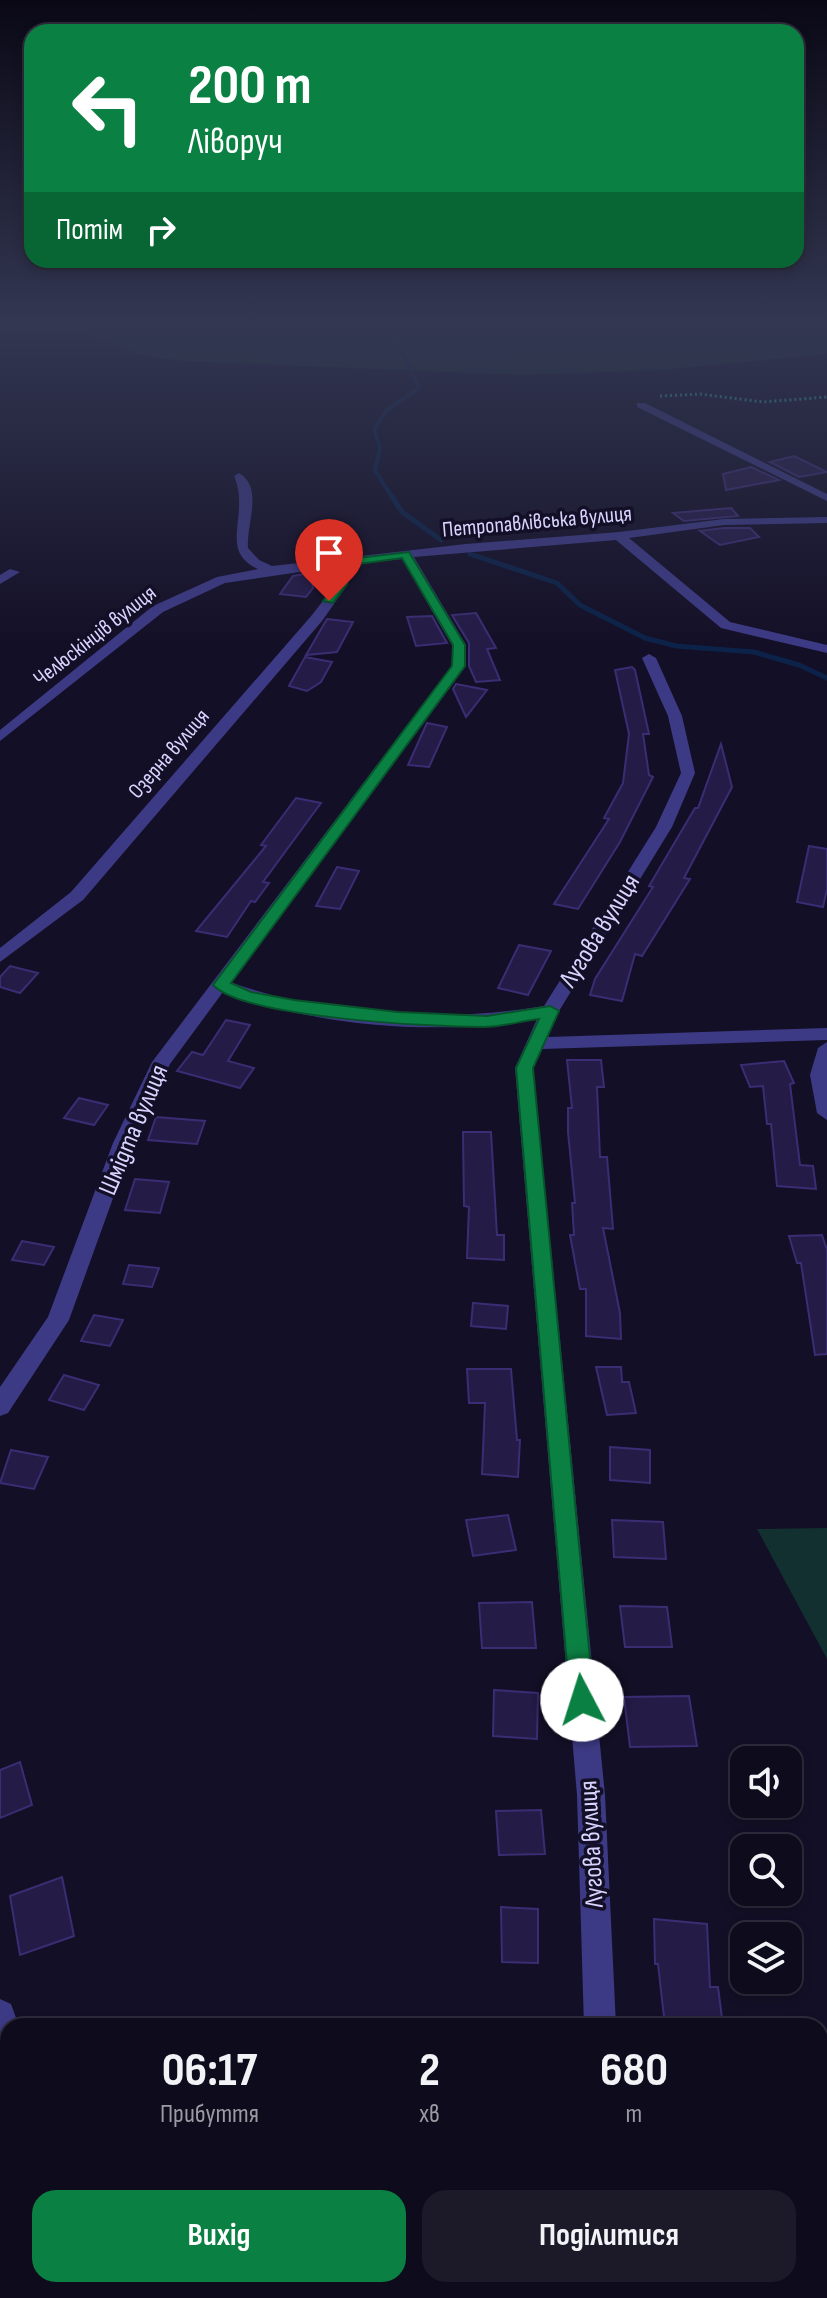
<!DOCTYPE html>
<html lang="uk">
<head>
<meta charset="utf-8">
<style>
	body { margin:0; font-family:"Sofia Sans Condensed",sans-serif; background:#1c1929; color:#f1f3f6; height:100vh; display:flex; flex-direction:column; font-size:30px; white-space:nowrap }
	* { box-sizing:border-box; margin:0 }
	p { font-size:26px; color:#9b9ba3 }
	.icon { flex:none; width:44px; height:44px; fill:none; stroke:currentColor; stroke-width:2; stroke-linecap:round; stroke-linejoin:round }
	.map { position:relative; flex:1; overflow:hidden }
	.side { position:absolute; left:0px; top:2018px; width:828px; height:280px; display:flex; flex-direction:column; background:#0e0b1c; border-radius:24px 24px 0 0; box-shadow:0 4px 12px #0003,0 0 0 2px #2e2b3b }
	.side>* { flex:none }
	.banner { position:absolute; left:24px; top:24px; width:780px; height:244px; border-radius:24px; box-shadow:0 4px 12px #0003,0 0 0 2px #2e2b3b; background:#0b8043; color:#fff; overflow:hidden }
	.fabs { position:absolute; left:730px; top:1746px; display:grid; gap:16px }
	.fabs a { display:grid; place-items:center; width:72px; height:72px; border-radius:16px; background:#0e0b1c; box-shadow:0 4px 12px #0003,0 0 0 2px #2e2b3b; font-size:40px }
	.pin { position:absolute; display:grid; place-items:center; width:68px; height:68px; color:#fff; margin:-82px -34px; border-radius:50% 50% 50% 0; rotate:-45deg; box-shadow:0 0 8px #0007 }
	.pin .icon { rotate:45deg }
	.me { position:absolute; width:88px; margin:-44px; rotate:355deg; stroke-linejoin:round; filter:drop-shadow(0 0 6px #0008) }
	.turn { display:flex; align-items:center; gap:28px; height:168px; padding:0 32px; font-size:36px }
	.turn .icon { width:104px; height:104px; stroke-width:2.5 }
	.turn b { display:block; font-size:56px; line-height:68px }
	.then { display:flex; align-items:center; height:76px; padding:0 32px; background:#0003; gap:16px; font-size:30px }
	.eta { display:flex; justify-content:space-evenly; align-items:center; height:136px; text-align:center }
	.eta b { font-size:48px; font-weight:700; line-height:56px }
	.primary-button { display:flex; gap:16px; margin-top:auto; padding:16px 32px }
	.primary-button a { flex:1; height:92px; border-radius:24px; background:#0b8043; color:#fff; font-size:32px; font-weight:700; line-height:92px; text-align:center }
	.primary-button a+a { background:#1c1929; color:#f1f3f6 }
	.map>svg:first-child { display:block }
	.green { fill:#12302f }
	.lines { fill:none; stroke-linecap:round; stroke-linejoin:round }
	.stream-far1 { stroke:#0c2248; stroke-width:4 }
	.stream { stroke:#0c2248; stroke-width:5 }
	.building { fill:#241b47; stroke:#3b2d73; stroke-width:2 }
	.path { stroke:#2fb8b0; stroke-width:3; stroke-dasharray:2 3; stroke-linecap:butt }
	.minor { fill:#3d3a85; fill-rule:evenodd }
	.route { fill:#0b8043; stroke:#07532c; stroke-width:2 }
	.labels { text-anchor:middle; dominant-baseline:central; stroke-width:7; stroke-linejoin:round; paint-order:stroke }
	.far-street-label { font-size:22px; fill:#d9d4ff; stroke:#130f26 }
	.street-label { font-size:26px; fill:#d9d4ff; stroke:#130f26 }
</style>
</head>
<body>
<div class="map">
<svg width="827" height="2298" viewBox="0 0 827 2298">
	<rect width="100%" height="100%" fill="#130f26"/>
	<g class="green">
		<path d="M0,324H827V354L661,370L523,375L184,361L140,355L93,334L60,327L0,329Z"/>
		<path d="M827,1528V1659L757,1529Z"/>
	</g>
	<g class="lines">
		<path class="stream-far1" d="M390,324L419,388L387,410L374,429L380,448L375,470L392,497"/>
		<g class="stream">
			<path d="M391,495L402,512L441,540"/>
			<path d="M470,554L557,583L580,605L645,638L676,646L754,652L799,665L827,678"/>
		</g>
	</g>
	<g class="building">
		<path d="M794,456L827,472L799,477L770,462Z"/>
		<path d="M751,467L779,480L726,490L723,474Z"/>
		<path d="M731,508L738,516L684,521L673,513Z"/>
		<path d="M724,528H750L759,537L720,545L700,531Z"/>
		<path d="M311,573L313,588L306,597L280,594L293,576Z"/>
		<path d="M476,613L496,648L487,649L500,680L476,682L469,666V643L452,615Z"/>
		<path d="M432,616L447,643L416,646L407,617Z"/>
		<path d="M327,619L353,622L337,652L306,655Z"/>
		<path d="M305,657L332,662L321,682L307,691L289,686Z"/>
		<path d="M632,667L635,670L649,734H643L649,775L653,777L620,842L578,909L554,904L609,819L604,818L623,783L629,734L615,670Z"/>
		<path d="M456,684L487,690L466,717L453,689Z"/>
		<path d="M427,723L447,727L429,767L408,765Z"/>
		<path d="M721,744L732,787L684,878L690,879L642,956L635,954L622,1001L590,995L595,979L653,887L649,886L695,808H698Z"/>
		<path d="M296,798L321,803L263,882L269,883L255,902L251,901L227,937L196,931L266,846L261,845Z"/>
		<path d="M809,846L827,849V889L823,907L797,902Z"/>
		<path d="M337,867L359,871L340,909L316,906Z"/>
		<path d="M519,945L551,951L528,995L498,988Z"/>
		<path d="M10,966L38,973L20,993L0,987V977Z"/>
		<path d="M226,1020L250,1025L228,1061L254,1068L240,1088L177,1071L192,1052L203,1055Z"/>
		<path d="M567,1060H601L604,1087H597L600,1157H607L613,1229L603,1228L620,1313L621,1339L586,1336V1289H580L570,1235H574L572,1203H575L568,1132V1108H572Z"/>
		<path d="M784,1061L794,1083L790,1084L800,1165L813,1166L816,1189L777,1186L771,1124H767L763,1086L750,1087L741,1065Z"/>
		<path d="M79,1098L108,1105L94,1125L64,1118Z"/>
		<path d="M156,1117L205,1121L197,1144L148,1140Z"/>
		<path d="M463,1132H491L497,1235H504V1260L467,1258L469,1207L464,1206Z"/>
		<path d="M135,1179L169,1182L160,1213L125,1210Z"/>
		<path d="M822,1235L827,1250V1354L815,1355L801,1263H797L789,1236Z"/>
		<path d="M22,1241L54,1247L44,1265L12,1260Z"/>
		<path d="M129,1265L159,1268L152,1287L123,1284Z"/>
		<path d="M473,1303L508,1306L506,1329L471,1326Z"/>
		<path d="M94,1315L123,1320L110,1346L81,1341Z"/>
		<path d="M596,1367H621L622,1382H629L636,1413L607,1415Z"/>
		<path d="M467,1369H511L517,1440H520L518,1477L482,1474L485,1403H469Z"/>
		<path d="M64,1375L99,1385L84,1410L49,1400Z"/>
		<path d="M610,1447L650,1450V1483L610,1480Z"/>
		<path d="M11,1450L48,1457L34,1489L0,1483Z"/>
		<path d="M508,1515L516,1550L473,1556L466,1520Z"/>
		<path d="M612,1520L663,1522L666,1559L614,1557Z"/>
		<path d="M532,1602L536,1648H482L479,1603Z"/>
		<path d="M620,1606L667,1607L672,1647H625Z"/>
		<path d="M494,1690L538,1693L537,1739L493,1736Z"/>
		<path d="M689,1696L697,1746L630,1747L624,1697Z"/>
		<path d="M20,1762L32,1805L0,1818V1770Z"/>
		<path d="M541,1810L545,1854L499,1855L496,1811Z"/>
		<path d="M62,1877L74,1936L20,1955L10,1896Z"/>
		<path d="M501,1907L538,1909V1963L502,1962Z"/>
		<path d="M654,1919L707,1924L710,1987H718L723,2026H665L658,1964H655Z"/>
	</g>
	<g class="lines">
		<path class="path" d="M660,396L700,394L763,402L827,397"/>
		<g class="minor">
			<path d="M637,403H645L827,494V501L637,407Z"/>
			<path d="M239,473C264,487 246,525 248,548L259,560L272,566L466,544L619,532L724,519L827,517V523L724,525L629,538L730,622L827,645V653L721,628L616,540L414,557L466,645V666L230,982C328,1017 442,1023 544,1006L656,827L681,773L668,716L642,658L649,654L656,658L682,716L695,773L672,827L559,1011L548,1037L827,1028V1040L542,1049L533,1068L605,1795L616,2026H584L577,1795L515,1068L537,1019C436,1036 320,1027 223,992L170,1064L133,1143L69,1320L8,1413L0,1416V1387L48,1317L113,1143L152,1062L452,666V645L402,559L344,565L349,572L348,584L322,621L83,900L0,962V948L71,892L312,615L336,584L337,572L333,567L225,583L163,612L0,741V730L153,606L217,577L258,569C217,550 251,515 234,476Z"/>
			<path d="M10,569L20,572L0,584V575Z"/>
			<path d="M827,1042V1120L817,1113L810,1075L818,1048Z"/>
			<path d="M0,1999L11,2004L19,2026H8V2058L0,2055Z"/>
			<rect x="820" y="2143" width="7" height="34"/>
			<path d="M63,2290H99L102,2298H66Z"/>
			<path d="M588,2290H624L625,2298H589Z"/>
		</g>
	</g>
	<linearGradient id="sky" x2="0" y2="1"><stop stop-color="#0a0815"/><stop offset="0.5" stop-color="#333752"/><stop offset="1" stop-color="#333752" stop-opacity="0"/></linearGradient>
	<rect width="827" height="646" fill="url(#sky)"/>
	<path class="route" d="M409,552L465,645V666L231,983L251,992L294,1000L398,1012L487,1016L550,1006L559,1011L533,1068L594,1700L591,1708L582,1711L573,1708L570,1700L516,1068L539,1019C521,1021 502,1027 484,1027C434,1027 244,1018 213,985L452,666L453,645L402,558L344,566L349,572L347,584L333,603L323,601L336,584L338,572L332,561Z"/>
	<g class="labels">
		<g class="far-street-label">
			<text transform="translate(537 522) rotate(-5)">Петропавлівська вулиця</text>
			<text transform="translate(95 636) rotate(-38)">Челюскінців вулиця</text>
			<text transform="translate(169 754) rotate(-49)">Озерна вулиця</text>
		</g>
		<g class="street-label">
			<text transform="translate(600 931) rotate(-58)">Лугова вулиця</text>
			<text transform="translate(134 1130) rotate(-67)">Шмідта вулиця</text>
			<text transform="translate(592 1844) rotate(-93)">Лугова вулиця</text>
		</g>
	</g>
</svg>
<div class="fabs">
<a><svg class="icon" aria-label="sound" viewBox="0 0 24 24"><path d="M4 9h4l5-4v14l-5-4H4zM17 9q2 3 0 6"/></svg></a>
<a><svg class="icon" aria-label="search" viewBox="0 0 24 24"><circle cx="10" cy="10" r="6"/><path d="M15 15l6 6"/></svg></a>
<a><svg class="icon" aria-label="layers" viewBox="0 0 24 24"><path d="M12 4l9 5-9 5-9-5zM3 14l9 5 9-5"/></svg></a>
</div>
<div class="pin" style="left:329px;top:601px;background:#d93025"><svg class="icon" aria-label="arrive" viewBox="0 0 24 24"><path d="M6 21V4h12l-3 4 3 4H6"/></svg></div>
<svg class="me" style="left:582px;top:1700px" viewBox="-20 -20 40 40"><circle r="19" fill="#fff"/><path d="M0-13L10 11 0 6-10 11z" fill="#0b8043"/></svg>
<div class="banner">
<div class="turn"><svg class="icon" aria-label="left" viewBox="0 0 24 24"><path d="M17 20v-9H6M10 6l-5 5 5 5"/></svg><div><b>200 m</b>Ліворуч</div></div>
<div class="then">Потім<svg class="icon" aria-label="right" viewBox="0 0 24 24"><path d="M7 20v-9h11M14 6l5 5-5 5"/></svg></div>
</div>
<section class="side">
<div class="eta">
<div><b>06:17</b><p>Прибуття</p></div>
<div><b>2</b><p>хв</p></div>
<div><b>680</b><p>m</p></div>
</div>
<div class="primary-button"><a>Вихід</a><a>Поділитися</a></div>
</section>
</div>
</body>
</html>
